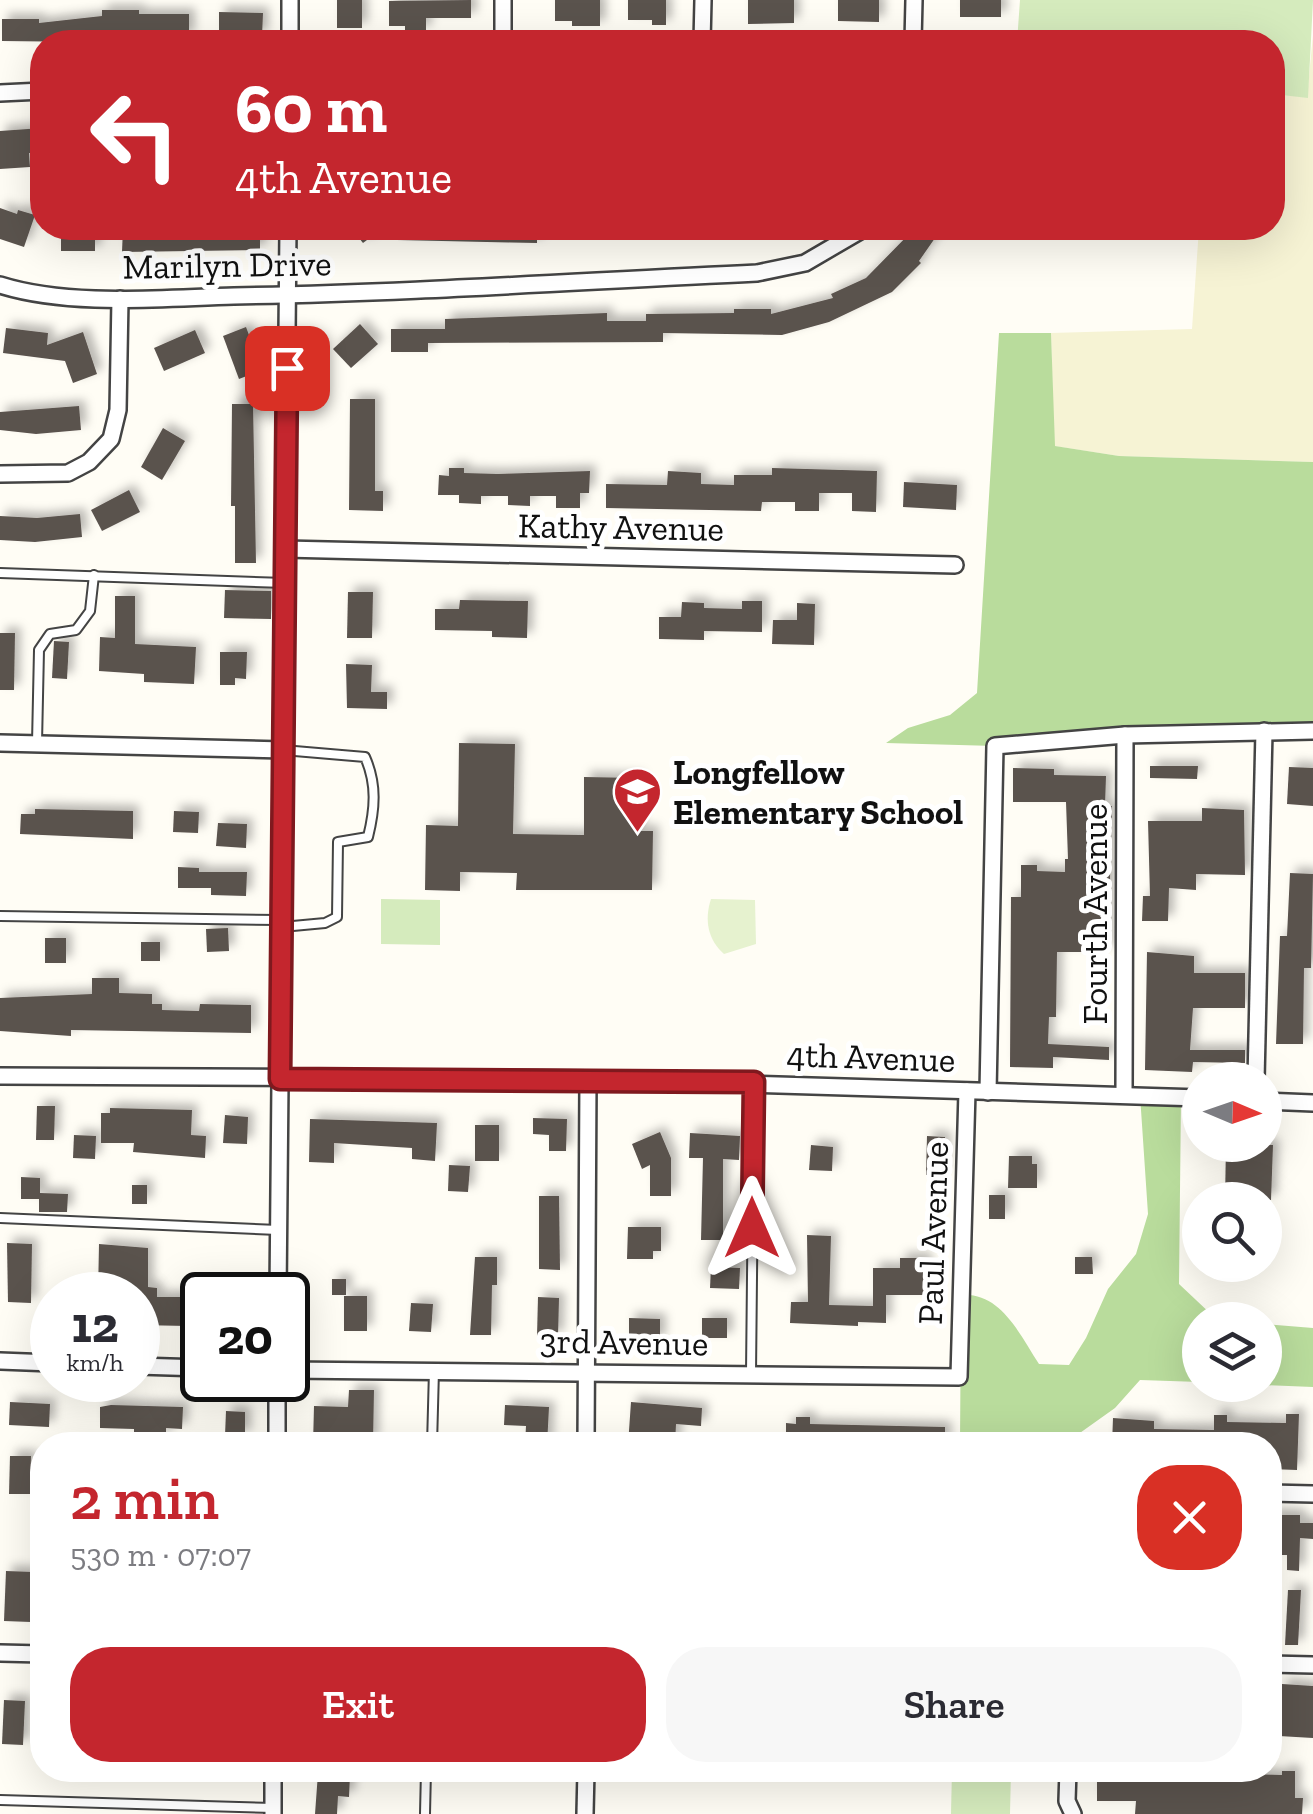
<!DOCTYPE html>
<html lang="en">
<head>
<meta charset="utf-8">
<style>
	body { margin:0; font-family:"Zilla Slab",serif; background:#f7f7f7; color:#2b2b33; height:100vh; display:flex; flex-direction:column; font-size:38px; white-space:nowrap }
	* { box-sizing:border-box; margin:0 }
	p { font-size:32px; color:#7c7c81 }
	.icon { flex:none; width:55px; height:55px; fill:none; stroke:currentColor; stroke-width:2; stroke-linecap:round; stroke-linejoin:round }
	.map { position:relative; flex:1; overflow:hidden }
	.side { position:absolute; left:30px; top:1432px; width:1252px; height:350px; display:flex; flex-direction:column; background:#fff; border-radius:40px; box-shadow:0 10px 40px #0002 }
	.side>* { flex:none }
	.guide { position:absolute; left:30px; top:30px; width:1255px; height:210px; border-radius:40px; box-shadow:0 10px 40px #0002; background:#c4262e; color:#fff; overflow:hidden }
	.needle { width:65px; rotate:92deg }
	.controls { position:absolute; left:1182px; top:1062px; display:grid; gap:20px }
	.controls a { display:grid; place-items:center; width:100px; height:100px; border-radius:50%; background:#fff; box-shadow:0 10px 40px #0002; font-size:50px }
	.speed { position:absolute; left:30px; top:1272px; display:flex; gap:20px; font-size:50px; font-weight:700; text-align:center }
	.speed>* { display:grid; place-content:center; width:130px; height:130px; border-radius:50%; background:#fff; box-shadow:0 10px 40px #0002; line-height:1 }
	.speed small { font-size:25px; font-weight:400 }
	.speed .limit { border:5px solid #111; border-radius:15px; background:#fff; color:#111 }
	.pin { position:absolute; display:grid; place-items:center; width:85px; height:85px; color:#fff; margin:-42px; border-radius:20px; box-shadow:0 5px 15px #0006 }
	.me { position:absolute; width:110px; margin:-55px; rotate:0deg; stroke-linejoin:round; filter:drop-shadow(0 0 8px #0008) }
	.turn { display:flex; align-items:center; gap:35px; height:210px; padding:0 40px; font-size:45px }
	.turn .icon { width:130px; height:130px; stroke-width:2.5 }
	.turn b { display:block; font-size:70px; line-height:85px }
	.round { display:grid; place-items:center; flex:none; width:105px; height:105px; border-radius:40px; background:#f7f7f7 }
	.head { display:flex; align-items:center; justify-content:space-between; height:170px; padding:0 40px }
	h1 { font-size:60px; font-weight:600; line-height:75px; color:#c4262e }
	.cta { display:flex; gap:20px; margin-top:auto; padding:20px 40px }
	.cta a { flex:1; height:115px; border-radius:40px; background:#c4262e; color:#fff; font-size:40px; font-weight:600; line-height:115px; text-align:center }
	.cta a+a { background:#f7f7f7; color:#2b2b33 }
	.map>svg:first-child { display:block }
	.farmland { fill:#f6f3d4 }
	.green { fill:#d5ebbd }
	.forest { fill:#b9dc9c }
	.pitch { fill:#e6f2cf }
	.building { fill:#5a524d; filter:url(#shadow) }
	.lines { fill:none; stroke-linecap:round; stroke-linejoin:round }
	.lane-casing { stroke:#444; stroke-width:12 }
	.street-casing { stroke:#444; stroke-width:20 }
	.lane { stroke:#fff; stroke-width:8 }
	.street { stroke:#fff; stroke-width:15 }
	.route-casing { stroke:#7f191e; stroke-width:25 }
	.route { stroke:#c4262e; stroke-width:18 }
	.labels { text-anchor:middle; dominant-baseline:central; stroke-width:10; stroke-linejoin:round; paint-order:stroke }
	.street-label { font-size:35px; fill:#111; stroke:#fff }
	.poi-label { font-size:35px; font-weight:bold; fill:#111; stroke:#fff; text-anchor:start }
</style>
</head>
<body>
<div class="map">
<svg width="1313" height="1814" viewBox="0 0 1313 1814">
	<defs>
		<filter id="shadow"><feDropShadow dx="6" dy="-6" stdDeviation="5" flood-color="#0004"/></filter>
	</defs>
	<rect width="100%" height="100%" fill="#fffdf5"/>
	<path class="farmland" d="M1313,35V462L1119,456L1054,446L1051,333L1192,329L1199,228H1272L1273,94L1307,97Z"/>
	<g class="green">
		<path d="M1020,0H1313L1308,98L1273,94L1272,42H1017Z"/>
		<path d="M381,899L440,900V945L381,944Z"/>
		<path d="M952,1770H1011L1010,1814H951Z"/>
	</g>
	<g class="forest">
		<path d="M999,333H1051L1055,446L1119,456L1313,462V731L995,746L886,743L908,728L950,715L977,693Z"/>
		<path d="M1140,1095L1181,1097L1179,1284L1213,1316L1239,1320H1200V1382L1140,1380L1115,1408L1063,1445H960L961,1295C1001,1292 1020,1335 1039,1364L1069,1365L1086,1338L1108,1289L1136,1254L1148,1214Z"/>
		<path d="M1265,1324L1313,1328V1387L1261,1385H1265Z"/>
	</g>
	<path class="pitch" d="M711,899L755,900L756,944L724,954C708,940 704,920 711,899Z"/>
	<g class="building">
		<rect x="337" y="0" width="25" height="28"/>
		<path d="M471,0V18H426V31H405V26H389V1Z"/>
		<path d="M555,0H600V26H572V21H555Z"/>
		<path d="M628,0H666V25H652V20H628Z"/>
		<path d="M748,0H794V23L748,24Z"/>
		<path d="M838,0H879V22L838,21Z"/>
		<rect x="960" y="0" width="41" height="17"/>
		<path d="M102,10H139V14H189V38H150V33H116V39H90L91,42L2,41V19H39V23L102,16Z"/>
		<path d="M219,12L263,13L262,37L219,36Z"/>
		<path d="M42,128V153H29L30,167L0,169V131Z"/>
		<path d="M0,208L17,214L18,210L35,215L24,247L0,239Z"/>
		<rect x="61" y="228" width="34" height="23"/>
		<path d="M123,228H260V250L122,252Z"/>
		<path d="M351,228H383L363,243Z"/>
		<path d="M397,228H537V243L397,240Z"/>
		<path d="M915,228H942L919,261L921,263L892,292L829,322L782,335L663,333V342L428,343V352H391V329H445V319L607,313V321H646V314L734,313V309H771V314L833,298L831,294L866,278Z"/>
		<path d="M360,324L378,344L351,368L333,349Z"/>
		<path d="M246,327L262,370L239,379L223,336Z"/>
		<path d="M6,328L48,333L47,345L83,332L97,374L73,383L65,361L3,353Z"/>
		<path d="M195,330L205,353L164,371L154,348Z"/>
		<path d="M350,399H375V491H383V511L349,510Z"/>
		<path d="M232,404H253L256,563H235V506H231Z"/>
		<path d="M79,406L81,430L36,434L0,430V412Z"/>
		<path d="M163,428L185,441L162,480L141,467Z"/>
		<path d="M449,468H464V473L498,474L590,471L589,493H580V508H556V496H530V506L508,505V496H481V504L459,503V495H438L439,475L449,476Z"/>
		<path d="M772,468L877,471L876,512L852,511V493H819V511H795V502H762L761,511L606,508V484L667,485L668,471L701,473V484L734,485V475H772Z"/>
		<path d="M904,482L957,485L956,510L903,507Z"/>
		<path d="M129,490L140,512L102,531L91,510Z"/>
		<path d="M80,514L82,537L35,542L0,540V516L37,518Z"/>
		<path d="M225,590L271,591V619L224,618Z"/>
		<path d="M348,592H373L372,638H347Z"/>
		<path d="M115,596H135V644L196,647L194,684L144,682V674L99,671L100,637L115,638Z"/>
		<path d="M460,600L528,601L527,638L492,637V631L435,630V609H459Z"/>
		<path d="M742,601H762V632L704,631V640L659,639V617H681L682,602L704,603V608L742,609Z"/>
		<path d="M797,603L815,604L814,645L772,644L773,620H797Z"/>
		<path d="M0,633H15L14,690H0Z"/>
		<path d="M54,641L69,642L67,679L52,678Z"/>
		<path d="M220,652H247L246,679L235,678V685H220Z"/>
		<path d="M346,664L372,665L371,692H387V709L347,708Z"/>
		<path d="M459,743L515,744L513,834L584,835V777L638,778V831H653L652,890H516L517,873L460,872V891L425,890L426,825L458,826Z"/>
		<path d="M1150,766H1198L1197,779L1150,778Z"/>
		<path d="M1289,767L1313,768V806L1287,804Z"/>
		<path d="M1013,768L1054,769V775L1106,776L1105,806H1112L1108,952H1057L1056,1017H1049L1048,1044L1109,1047V1060L1053,1057V1068L1010,1067L1011,897H1021V865H1037V871L1065,872V859H1068L1066,802H1013Z"/>
		<path d="M1202,808L1244,810L1245,875L1196,874V890L1169,888L1168,921H1142L1143,896H1150L1148,821H1202Z"/>
		<path d="M35,809L133,811V839L20,834L21,814H35Z"/>
		<path d="M174,811L199,812L198,833L173,832Z"/>
		<path d="M218,823L247,824L246,848L216,846Z"/>
		<path d="M178,867L199,868V872H247L246,896L211,895V888H178Z"/>
		<path d="M1290,873L1313,874L1311,968H1304L1303,1044H1276L1280,936H1287Z"/>
		<path d="M228,928L229,951L207,952L206,929Z"/>
		<rect x="45" y="938" width="21" height="25"/>
		<rect x="141" y="942" width="19" height="19"/>
		<path d="M1147,952L1194,956V973H1245V1008H1193L1190,1050H1245V1063L1193,1062L1192,1072L1145,1070Z"/>
		<path d="M92,978H119V993L152,994V1004H162V1010L199,1011L200,1004L251,1005V1033L71,1030V1036L0,1031V998L92,994Z"/>
		<path d="M37,1106H55L54,1140H36Z"/>
		<path d="M110,1108L192,1110L191,1135L206,1136L205,1158L133,1152L134,1143H101V1113H110Z"/>
		<path d="M225,1115L248,1117L247,1144L223,1143Z"/>
		<path d="M533,1118L567,1119L566,1151H549V1135L533,1134Z"/>
		<path d="M310,1119L437,1123L435,1161L412,1159V1148L334,1143V1163L309,1162Z"/>
		<rect x="475" y="1125" width="24" height="36"/>
		<path d="M660,1132L671,1158V1196H650V1165L642,1169L632,1144Z"/>
		<path d="M690,1133L740,1136L739,1160L723,1159V1240H701L703,1158H689Z"/>
		<path d="M74,1135L96,1136L95,1159L73,1158Z"/>
		<path d="M927,1136L945,1137L944,1175H926Z"/>
		<path d="M811,1145L833,1147L832,1171L809,1170Z"/>
		<path d="M1226,1145H1273L1271,1200H1225Z"/>
		<path d="M1009,1156H1032V1164H1037V1188H1008Z"/>
		<path d="M449,1165L470,1166L468,1192L448,1191Z"/>
		<path d="M21,1177L40,1178V1193L68,1194L67,1212H39V1199H21Z"/>
		<rect x="132" y="1185" width="15" height="19"/>
		<rect x="989" y="1195" width="16" height="24"/>
		<path d="M539,1196H559L560,1270L539,1269Z"/>
		<path d="M628,1227H661V1251H653V1259H627Z"/>
		<path d="M807,1235L831,1236L829,1305L873,1306V1268H900V1258H926V1295H886V1323L858,1322V1326L790,1323L791,1302H808Z"/>
		<path d="M7,1243L32,1244L31,1303L8,1302Z"/>
		<path d="M99,1244L148,1248V1287L157,1288V1297H188V1326L138,1325V1295H98Z"/>
		<path d="M475,1257H497V1285H492L491,1335H470Z"/>
		<path d="M1075,1257H1092L1093,1274H1075Z"/>
		<path d="M711,1267L740,1268L739,1289L710,1288Z"/>
		<rect x="332" y="1279" width="14" height="16"/>
		<rect x="344" y="1296" width="23" height="35"/>
		<path d="M538,1297L559,1298L558,1337L537,1336Z"/>
		<path d="M411,1303L433,1304L431,1332L409,1331Z"/>
		<path d="M629,1318L660,1319V1342H629Z"/>
		<rect x="702" y="1318" width="25" height="20"/>
		<path d="M349,1390H374L373,1443L313,1445L314,1406L348,1407Z"/>
		<path d="M10,1402L50,1404L49,1427L9,1425Z"/>
		<path d="M631,1402L702,1408L701,1426L676,1424L675,1445H628Z"/>
		<path d="M111,1405L183,1407L182,1429L166,1428V1437L134,1435V1429L100,1428V1407Z"/>
		<path d="M505,1405L549,1407L547,1445H525L526,1426L504,1425Z"/>
		<path d="M226,1411L245,1412V1436H225Z"/>
		<path d="M1286,1414H1299L1297,1470L1270,1469V1445H1112L1113,1418L1154,1421V1429L1214,1430V1415H1227V1422L1286,1423Z"/>
		<path d="M796,1417H810V1424L945,1427V1445H786V1423L796,1424Z"/>
		<path d="M10,1456H31L30,1494H9Z"/>
		<path d="M1270,1515H1300V1523H1313V1539L1300,1538L1299,1571L1287,1570V1555H1270Z"/>
		<path d="M6,1571L33,1572L31,1622L4,1621Z"/>
		<path d="M1288,1590H1301L1298,1645H1285Z"/>
		<path d="M1282,1684L1313,1686V1738L1279,1736L1280,1729H1272L1273,1706H1280Z"/>
		<path d="M4,1700L25,1701L23,1745L2,1744Z"/>
		<path d="M1097,1770L1282,1775V1771H1295V1798H1303L1302,1814H1135L1136,1801H1097Z"/>
		<path d="M318,1773L350,1775L349,1797L338,1796L337,1814H315Z"/>
	</g>
	<g class="lines">
		<defs>
			<g id="lane">
				<path d="M0,573L285,583"/>
				<path d="M37,743L39,650L50,634L76,630L90,611L94,575"/>
				<path d="M0,916L280,920"/>
				<path d="M282,927L325,923L337,917L338,842L368,837C375,809 377,784 365,757L283,750"/>
				<path d="M0,1218L278,1230"/>
				<path d="M751,1374L754,1082"/>
				<path d="M432,1445L434,1370"/>
				<path d="M0,1800L273,1808"/>
				<path d="M425,1814L426,1770"/>
			</g>
			<g id="street">
				<path d="M503,0V42"/>
				<path d="M290,42V0"/>
				<path d="M702,42L703,0"/>
				<path d="M913,42L914,0"/>
				<path d="M0,93L42,91"/>
				<path d="M0,285C70,307 161,298 234,296C409,293 583,281 757,273L805,263L865,228"/>
				<path d="M0,474L68,473L89,462L111,439L118,410L120,299"/>
				<path d="M285,549L955,565"/>
				<path d="M0,743L283,750"/>
				<path d="M0,1076L588,1079L1200,1098"/>
				<path d="M1256,1080L1264,731"/>
				<path d="M988,1092L995,746L1125,735L1313,731"/>
				<path d="M1124,1094L1125,735"/>
				<path d="M1265,1101L1313,1103"/>
				<path d="M278,1295L288,228"/>
				<path d="M0,1361L52,1363"/>
				<path d="M138,1366L202,1368"/>
				<path d="M288,1370L959,1377L967,1091"/>
				<path d="M277,1445V1380"/>
				<path d="M586,1445L588,1079"/>
				<path d="M1270,1493L1313,1494"/>
				<path d="M0,1653L42,1654"/>
				<path d="M1270,1664L1313,1665"/>
				<path d="M1068,1770L1067,1801L1073,1814"/>
				<path d="M273,1814V1770"/>
				<path d="M585,1814L586,1770"/>
			</g>
		</defs>
		<use href="#lane" class="lane-casing"/>
		<use href="#street" class="street-casing"/>
		<use href="#lane" class="lane"/>
		<use href="#street" class="street"/>
	</g>
	<g class="lines">
		<defs>
			<path id="route" d="M287,368L280,1079L754,1082L752,1228"/>
		</defs>
		<use href="#route" class="route-casing"/>
		<use href="#route" class="route"/>
	</g>
	<defs>
		<symbol id="school-pin" viewBox="-11 -11 22 30"><path d="M0 17L-7.5 6A9.5 9.5 0 1 1 7.5 6Z" fill="#c4262e" stroke="#fff"/><path d="M0-5L7-2L0 1L-7-2ZM-4 1L0 2.5L4 1V4Q0 6-4 4Z" fill="#fff"/></symbol>
	</defs>
	<g fill-rule="evenodd">
		<use href="#school-pin" x="610" y="764" width="55" height="75"/>
	</g>
	<g class="labels">
		<g class="street-label">
			<text transform="translate(227 265) rotate(-1)">Marilyn Drive</text>
			<text transform="translate(621 527) rotate(1)">Kathy Avenue</text>
			<text transform="translate(1095 914) rotate(-90)">Fourth Avenue</text>
			<text transform="translate(871 1057) rotate(2)">4th Avenue</text>
			<text transform="translate(933 1233) rotate(-88)">Paul Avenue</text>
			<text transform="translate(624 1342) rotate(1)">3rd Avenue</text>
		</g>
		<g class="poi-label">
			<text x="673" y="772">Longfellow<tspan x="673" dy="40">Elementary School</tspan></text>
		</g>
	</g>
</svg>
<div class="controls">
<a><svg class="needle" viewBox="-14 -14 28 28"><path d="M0-13l5 13h-10z" fill="#e53935"/><path d="M0 13l5-13h-10z" fill="#7c7c81"/></svg></a>
<a><svg class="icon" aria-label="search" viewBox="0 0 24 24"><circle cx="10" cy="10" r="6"/><path d="M15 15l6 6"/></svg></a>
<a><svg class="icon" aria-label="layers" viewBox="0 0 24 24"><path d="M12 4l9 5-9 5-9-5zM3 14l9 5 9-5"/></svg></a>
</div>
<div class="speed"><div>12<small>km/h</small></div><div class="limit">20</div></div>
<div class="pin" style="left:287px;top:368px;background:#d93025"><svg class="icon" aria-label="arrive" viewBox="0 0 24 24"><path d="M6 21V4h12l-3 4 3 4H6"/></svg></div>
<svg class="me" style="left:752px;top:1228px" viewBox="-20 -20 40 40"><path d="M0-17L14 15 0 8-14 15z" fill="#c4262e" stroke="#fff" stroke-width="4"/></svg>
<div class="guide">
<div class="turn"><svg class="icon" aria-label="left" viewBox="0 0 24 24"><path d="M17 20v-9H6M10 6l-5 5 5 5"/></svg><div><b>60 m</b>4th Avenue</div></div>
</div>
<section class="side">
<div class="head"><div><h1>2 min</h1><p>530 m · 07:07</p></div><a class="round" style="background:#d93025;color:#fff"><svg class="icon" aria-label="close" viewBox="0 0 24 24"><path d="M6 6l12 12M18 6L6 18"/></svg></a></div>
<div class="cta"><a>Exit</a><a>Share</a></div>
</section>
</div>
</body>
</html>
